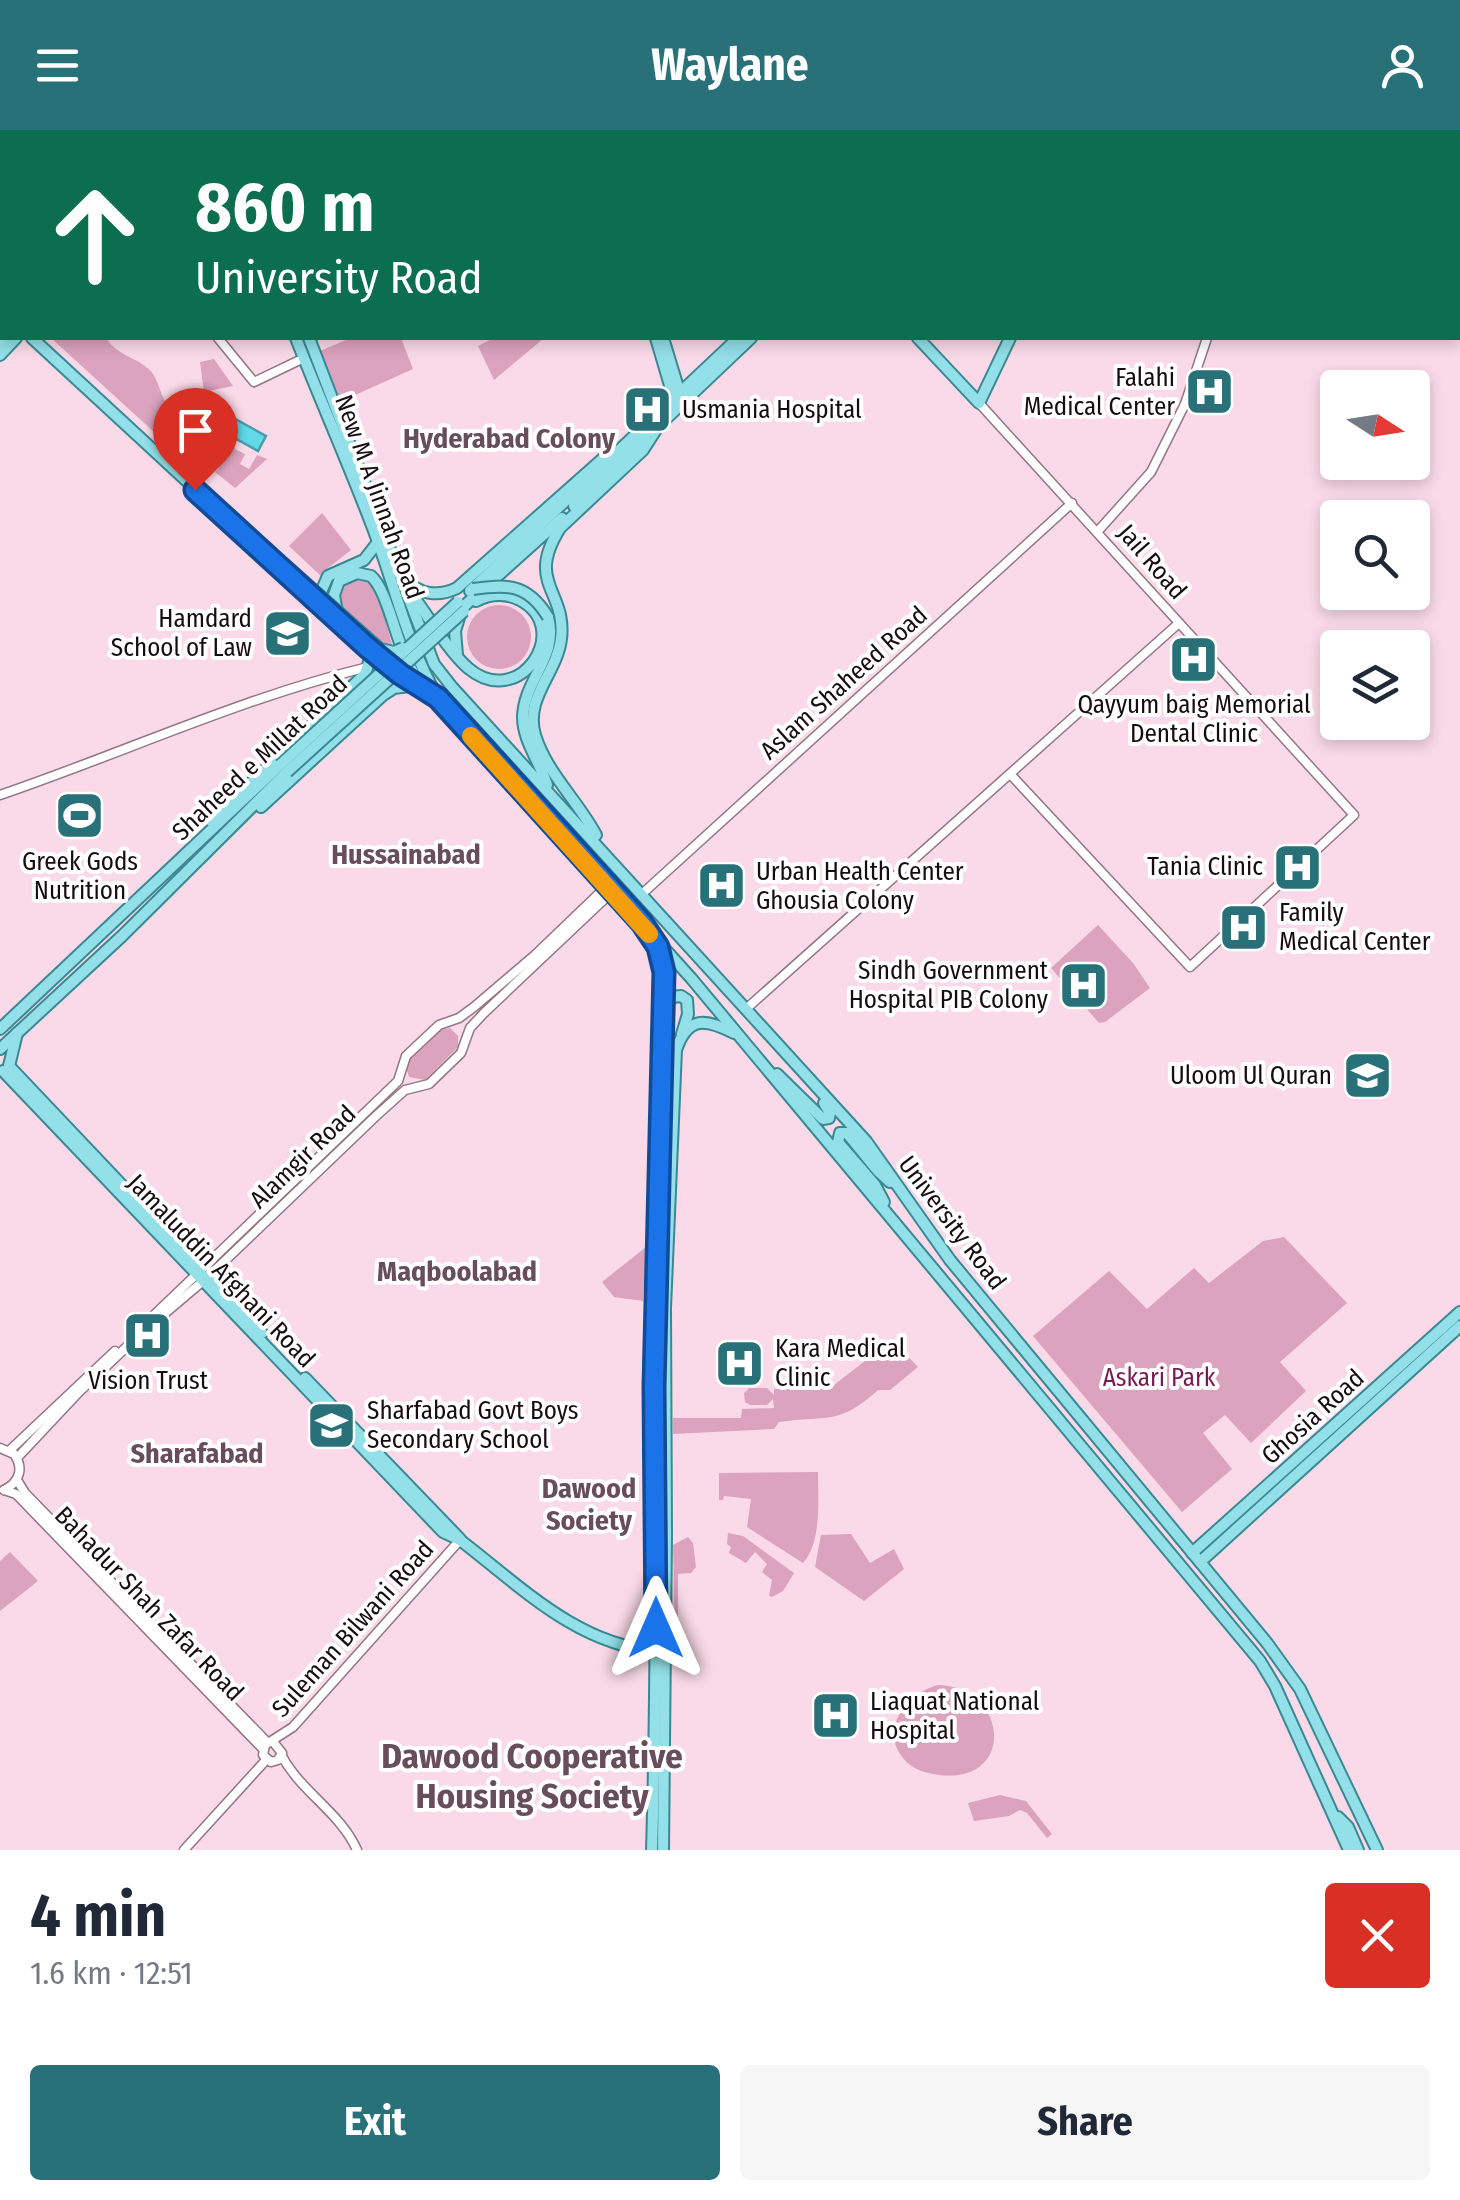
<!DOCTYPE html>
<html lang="en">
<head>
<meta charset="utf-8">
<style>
	body { margin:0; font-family:"Fira Sans Condensed",sans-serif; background:#f6f6f7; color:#1f2937; height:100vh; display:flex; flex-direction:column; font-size:38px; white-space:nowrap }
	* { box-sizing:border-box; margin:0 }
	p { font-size:32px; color:#747a83 }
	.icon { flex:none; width:55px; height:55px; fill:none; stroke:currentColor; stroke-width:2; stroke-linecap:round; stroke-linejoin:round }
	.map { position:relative; height:1720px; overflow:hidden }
	.sheet { display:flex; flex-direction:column; background:#fff; flex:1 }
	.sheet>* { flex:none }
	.guide { position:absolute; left:0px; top:0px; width:1460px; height:210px; box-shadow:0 5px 15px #0003; background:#0b6e4f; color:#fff; overflow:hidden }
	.needle { width:65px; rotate:102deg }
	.buttons { position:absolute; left:1320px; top:240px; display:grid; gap:20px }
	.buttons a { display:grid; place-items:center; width:110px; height:110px; border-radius:10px; background:#fff; box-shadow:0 5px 15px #0003; font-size:50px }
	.pin { position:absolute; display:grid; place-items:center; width:85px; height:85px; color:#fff; margin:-102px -42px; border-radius:50% 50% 50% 0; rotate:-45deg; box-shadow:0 0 10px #0007 }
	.pin .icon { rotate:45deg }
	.me { position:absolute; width:110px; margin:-55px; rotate:0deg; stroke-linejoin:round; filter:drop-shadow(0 0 8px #0008) }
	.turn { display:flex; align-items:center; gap:35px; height:210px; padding:0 30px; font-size:45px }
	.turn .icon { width:130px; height:130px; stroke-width:2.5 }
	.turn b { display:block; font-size:70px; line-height:85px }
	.round { display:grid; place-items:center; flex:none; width:105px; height:105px; border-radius:10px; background:#f6f6f7 }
	.overview { display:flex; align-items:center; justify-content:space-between; height:170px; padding:0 30px }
	h1 { font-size:60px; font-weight:700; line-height:75px }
	.button { display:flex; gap:20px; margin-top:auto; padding:20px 30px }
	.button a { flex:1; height:115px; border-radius:10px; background:#287179; color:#fff; font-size:40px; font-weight:700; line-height:115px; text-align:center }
	.button a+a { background:#f6f6f7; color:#1f2937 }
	header { display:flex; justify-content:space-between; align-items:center; height:130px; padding:0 30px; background:#287179; color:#fff; font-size:45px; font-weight:700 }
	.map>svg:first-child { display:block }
	.green { fill:#dca3be }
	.water { fill:#61dae7; stroke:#4a9ca7; stroke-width:2.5 }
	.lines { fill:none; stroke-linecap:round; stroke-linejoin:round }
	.minor-casing { stroke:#927683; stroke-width:11 }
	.major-casing { stroke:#388993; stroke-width:14 }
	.highway-casing { stroke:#388993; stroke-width:16 }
	.minor { stroke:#fff; stroke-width:8 }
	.major { stroke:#93e0e8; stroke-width:10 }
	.highway { stroke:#4bccd9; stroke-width:12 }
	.major-bridge-casing { stroke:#388993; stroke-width:14; stroke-linecap:butt }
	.major-bridge { stroke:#93e0e8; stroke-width:10 }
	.route-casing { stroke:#114b97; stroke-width:25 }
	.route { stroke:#1a73e8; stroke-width:18 }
	.slow { stroke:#f59e0b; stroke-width:18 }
	.labels { text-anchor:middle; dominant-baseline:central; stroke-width:8; stroke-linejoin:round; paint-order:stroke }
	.poi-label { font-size:25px; fill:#160c11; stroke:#fff; text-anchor:start }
	.street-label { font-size:25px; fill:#160c11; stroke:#fff }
	.park-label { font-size:25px; fill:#781b53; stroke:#fff }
	.neighbourhood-label { font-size:28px; font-weight:bold; fill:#684e5b; stroke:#fff }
	.district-label { font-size:35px; font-weight:bold; fill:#684e5b; stroke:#fff }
</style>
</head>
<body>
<header><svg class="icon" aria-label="menu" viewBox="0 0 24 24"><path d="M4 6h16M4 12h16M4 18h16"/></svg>Waylane<svg class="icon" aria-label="person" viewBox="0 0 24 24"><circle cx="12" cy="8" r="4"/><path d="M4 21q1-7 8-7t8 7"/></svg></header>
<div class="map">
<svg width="1460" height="1720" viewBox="0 0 1460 1720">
	<rect width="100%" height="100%" fill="#fadae8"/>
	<g class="green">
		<path d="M51,208H106C119,228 142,228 153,244C161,257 161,270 173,282L154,302Z"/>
		<path d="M351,208H401L413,239L335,274L315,223Z"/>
		<path d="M494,208H544L494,250L478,216Z"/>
		<path d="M214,229L233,256L204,262L200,232Z"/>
		<path d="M216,278L227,284L219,301L230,309L235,319L245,324L240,334L249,339L257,325L267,329L235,358L215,342L219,338L203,322L205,315L194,304L186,309L177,300Z"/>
		<path d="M322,383L351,420L323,442L322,447L289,416Z"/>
		<path d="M351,448L368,451L378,463L393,518L384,517L339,476L342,455Z"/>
		<circle cx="499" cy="507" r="32"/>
		<path d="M1098,795L1133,833L1150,858L1105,892L1099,893L1051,838Z"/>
		<path d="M450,898L458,906V917L425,950L409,947L406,937L409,930L440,900Z"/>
		<path d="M1284,1107L1347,1173L1280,1232L1306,1261L1251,1313L1225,1285L1203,1303L1232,1339L1182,1382L1033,1206L1109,1141L1147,1179L1194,1138L1209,1153L1263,1111Z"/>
		<path d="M646,1117L643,1171L614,1167L602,1152Z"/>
		<path d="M892,1210L918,1237L890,1260H878C838,1296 828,1285 779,1292L774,1299L673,1304V1288H741L742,1279L774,1278L773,1269L767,1275H750L745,1272L744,1263L749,1258H767L774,1265V1259L834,1255Z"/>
		<path d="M818,1342C818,1369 822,1412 803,1433L747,1397L751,1369L724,1366L723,1370H719V1343Z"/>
		<path d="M728,1403L743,1406L794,1443L783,1461L772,1467L769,1466L772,1450L762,1442L767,1434L755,1422L746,1433L729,1423L731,1417L727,1414Z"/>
		<path d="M851,1404L870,1433L894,1419L904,1439L864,1471L815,1437L821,1405Z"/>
		<path d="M688,1407L693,1413L696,1437L691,1443L678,1444V1511L675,1510L673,1415Z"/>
		<path d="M10,1422L38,1451L0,1481V1431Z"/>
		<path d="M939,1555C1009,1558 1016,1654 939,1645C923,1643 909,1638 900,1624C881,1595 910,1561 939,1555Z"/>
		<path d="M1000,1665L1026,1671L1052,1704L1047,1708L1027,1683L1020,1680L1009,1686L974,1691L968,1673Z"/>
	</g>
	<path class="water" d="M230,286L266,306L258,321L222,301Z"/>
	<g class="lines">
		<defs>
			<g id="minor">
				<path d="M1047,0L1051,2"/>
				<path d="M641,2L643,0"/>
				<path d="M649,2L651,0"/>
				<path d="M0,23L2,25"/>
				<path d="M218,208L254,252L304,228"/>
				<path d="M979,273L1354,685L1190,837L1011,645"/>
				<path d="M1098,401L1151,342L1185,274L1207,208"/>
				<path d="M0,665C123,623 241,568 368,537"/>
				<path d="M643,763L1072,373"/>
				<path d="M746,879L1179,493"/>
				<path d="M151,1188L398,951L406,926L439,895L459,888L474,877L535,825L608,755"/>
				<path d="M0,1318L14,1324C24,1338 20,1352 4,1360"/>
				<path d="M9,1321L115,1221"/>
				<path d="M17,1328L79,1262L137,1207L209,1146L376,986L405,960L429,954L461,923L470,898L484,883L613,761"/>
				<path d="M17,1350L25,1363L268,1613"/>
				<path d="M4,1360L16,1364L263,1619"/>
				<path d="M274,1613L282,1623L278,1630L271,1632L263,1625L265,1615L293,1597L460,1410"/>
				<path d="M282,1626C301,1662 340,1682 357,1720"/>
				<path d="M184,1720L266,1630"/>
			</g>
			<g id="major">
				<path d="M214,0L215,2"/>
				<path d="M226,0L227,2"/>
				<path d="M581,0L582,2"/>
				<path d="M589,0L590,2"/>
				<path d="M1108,2L1110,0"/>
				<path d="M0,169L2,171"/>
				<path d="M32,208L372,522L434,565"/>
				<path d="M296,208C322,275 352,341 377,409C397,464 409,518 438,568L691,848L1260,1531L1275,1556L1349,1720"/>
				<path d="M309,208L434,534L452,557L866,1011L950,1130L1267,1513L1300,1559L1377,1720"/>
				<path d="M656,208L674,269"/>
				<path d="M663,208L680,264"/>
				<path d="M918,208L979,273L1010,208"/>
				<path d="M0,214L6,208"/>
				<path d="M0,225L16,208"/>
				<path d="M574,376L751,208"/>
				<path d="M406,449C418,465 439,467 457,458L607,325"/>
				<path d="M470,461L738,208"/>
				<path d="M416,470C432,492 448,520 468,538C520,582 574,498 520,470C506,463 490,464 476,471"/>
				<path d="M323,473L321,462L328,446L364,430L378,412"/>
				<path d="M337,482L334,465L339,451L357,443L371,446C391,464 396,524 420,552"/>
				<path d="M457,525L455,501L462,478L562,388"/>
				<path d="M547,655C540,632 523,611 523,587C524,549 559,527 548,487"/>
				<path d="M261,677L383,565L394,558L418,555"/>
				<path d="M211,691L365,544L370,529L367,517"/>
				<path d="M596,705C578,671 546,642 535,605C524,568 557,543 561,509C567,460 525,454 560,398L643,320L661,292"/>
				<path d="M664,880L672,867L681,866L687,870L688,884L682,904"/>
				<path d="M0,899L280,635"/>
				<path d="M0,919L122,806L287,642"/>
				<path d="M9,936L262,1203"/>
				<path d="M9,936L17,903"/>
				<path d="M3,941L443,1402L460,1410C519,1455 577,1515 656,1521"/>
				<path d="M777,944L823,989L829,988L830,983L824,973"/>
				<path d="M884,1072L875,1055L838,1012L840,1003H847L878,1041L890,1052"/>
				<path d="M305,1248L460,1409"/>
				<path d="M1192,1423L1460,1182"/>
				<path d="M1200,1432L1460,1196"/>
				<path d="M1338,1687L1348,1697L1358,1720"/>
				<path d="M652,1720C661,1428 651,1135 664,842L655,813"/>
				<path d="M663,1720L666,1405L665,1178L676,920C688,885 706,889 734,903"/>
			</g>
			<g id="highway">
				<path d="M1438,0L1439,2"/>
				<path d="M1458,65L1460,74"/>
			</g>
		</defs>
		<use href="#minor" class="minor-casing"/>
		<use href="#major" class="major-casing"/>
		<use href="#highway" class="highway-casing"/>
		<use href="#minor" class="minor"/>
		<use href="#major" class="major"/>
		<use href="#highway" class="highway"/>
		<defs>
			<g id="major-bridge">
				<path d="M283,433L380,519L394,522L403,518"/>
				<path d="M473,459C508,454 528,454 548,487"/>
				<path d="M280,635L458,472"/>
				<path d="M287,642L464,481"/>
			</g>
		</defs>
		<use href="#major-bridge" class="major-bridge-casing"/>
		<use href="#major-bridge" class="major-bridge"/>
	</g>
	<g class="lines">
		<defs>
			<path id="route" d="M195,360L367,517L400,544L438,568L642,793L658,817L664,842L654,1257L656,1498"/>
		</defs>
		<use href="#route" class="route-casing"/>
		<use href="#route" class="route"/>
		<path class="slow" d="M471,606L649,804"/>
	</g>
	<defs>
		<symbol id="hospital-square" viewBox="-11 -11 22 22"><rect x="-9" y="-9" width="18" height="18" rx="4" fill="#287179" stroke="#fff"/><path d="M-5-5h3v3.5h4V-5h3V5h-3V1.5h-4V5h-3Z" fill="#fff"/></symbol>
		<symbol id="university-square" viewBox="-11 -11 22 22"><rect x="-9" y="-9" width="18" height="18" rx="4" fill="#287179" stroke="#fff"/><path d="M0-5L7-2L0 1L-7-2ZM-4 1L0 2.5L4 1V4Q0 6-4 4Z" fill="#fff"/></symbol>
		<symbol id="stadium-square" viewBox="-11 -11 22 22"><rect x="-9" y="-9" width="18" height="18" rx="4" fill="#287179" stroke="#fff"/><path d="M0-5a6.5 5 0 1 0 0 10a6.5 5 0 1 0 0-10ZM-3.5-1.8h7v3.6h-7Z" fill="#fff"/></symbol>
	</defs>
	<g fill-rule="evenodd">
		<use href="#hospital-square" x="1182" y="234" width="55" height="55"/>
		<use href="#hospital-square" x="620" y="252" width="55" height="55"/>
		<use href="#university-square" x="260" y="476" width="55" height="55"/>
		<use href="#hospital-square" x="1166" y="502" width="55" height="55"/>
		<use href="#stadium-square" x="52" y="658" width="55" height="55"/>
		<use href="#hospital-square" x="1270" y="710" width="55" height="55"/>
		<use href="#hospital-square" x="694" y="728" width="55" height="55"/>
		<use href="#hospital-square" x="1216" y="770" width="55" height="55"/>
		<use href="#hospital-square" x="1056" y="828" width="55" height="55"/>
		<use href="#university-square" x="1340" y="918" width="55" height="55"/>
		<use href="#hospital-square" x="120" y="1178" width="55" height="55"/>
		<use href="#hospital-square" x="712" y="1206" width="55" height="55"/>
		<use href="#university-square" x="304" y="1268" width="55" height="55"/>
		<use href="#hospital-square" x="808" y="1558" width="55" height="55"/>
	</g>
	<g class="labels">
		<g class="poi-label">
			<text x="1175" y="248" text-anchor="end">Falahi<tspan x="1175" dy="29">Medical Center</tspan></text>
			<text x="682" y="280">Usmania Hospital</text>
			<text x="252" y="489" text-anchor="end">Hamdard<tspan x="252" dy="29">School of Law</tspan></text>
			<text x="1194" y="575" text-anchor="middle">Qayyum baig Memorial<tspan x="1194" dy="29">Dental Clinic</tspan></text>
			<text x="80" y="732" text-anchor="middle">Greek Gods<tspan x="80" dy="29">Nutrition</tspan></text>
			<text x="1263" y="737" text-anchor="end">Tania Clinic</text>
			<text x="756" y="742">Urban Health Center<tspan x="756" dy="29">Ghousia Colony</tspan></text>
			<text x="1279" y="783">Family<tspan x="1279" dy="29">Medical Center</tspan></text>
			<text x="1048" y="841" text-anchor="end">Sindh Government<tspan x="1048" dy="29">Hospital PIB Colony</tspan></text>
			<text x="1332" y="946" text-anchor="end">Uloom Ul Quran</text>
			<text x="775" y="1219">Kara Medical<tspan x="775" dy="29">Clinic</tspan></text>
			<text x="148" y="1251" text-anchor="middle">Vision Trust</text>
			<text x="367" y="1281">Sharfabad Govt Boys<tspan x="367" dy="29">Secondary School</tspan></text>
			<text x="870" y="1572">Liaquat National<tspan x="870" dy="29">Hospital</tspan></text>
		</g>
		<g class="street-label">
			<text transform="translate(379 367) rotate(70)">New M A Jinnah Road</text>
			<text transform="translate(1152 432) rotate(49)">Jail Road</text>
			<text transform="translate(844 553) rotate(-42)">Aslam Shaheed Road</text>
			<text transform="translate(260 628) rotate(-43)">Shaheed e Millat Road</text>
			<text transform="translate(303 1027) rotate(-44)">Alamgir Road</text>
			<text transform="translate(952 1093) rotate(53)">University Road</text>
			<text transform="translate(221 1141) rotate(46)">Jamaluddin Afghani Road</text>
			<text transform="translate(1313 1287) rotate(-42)">Ghosia Road</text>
			<text transform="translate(149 1474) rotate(46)">Bahadur Shah Zafar Road</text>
			<text transform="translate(353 1499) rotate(-48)">Suleman Bilwani Road</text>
		</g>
		<g class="park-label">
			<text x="1159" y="1248">Askari Park</text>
		</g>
		<g class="neighbourhood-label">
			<text x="509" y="308">Hyderabad Colony</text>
			<text x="406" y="724">Hussainabad</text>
			<text x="457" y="1141">Maqboolabad</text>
			<text x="197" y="1323">Sharafabad</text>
			<text x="589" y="1358">Dawood<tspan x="589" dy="32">Society</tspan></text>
		</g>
		<g class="district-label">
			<text x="532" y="1626">Dawood Cooperative<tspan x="532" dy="40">Housing Society</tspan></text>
		</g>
	</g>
</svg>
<div class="buttons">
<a><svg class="needle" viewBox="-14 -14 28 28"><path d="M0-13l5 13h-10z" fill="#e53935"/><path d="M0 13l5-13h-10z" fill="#747a83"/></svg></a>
<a><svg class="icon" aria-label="search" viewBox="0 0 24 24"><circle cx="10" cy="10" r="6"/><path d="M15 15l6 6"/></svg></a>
<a><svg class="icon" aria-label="layers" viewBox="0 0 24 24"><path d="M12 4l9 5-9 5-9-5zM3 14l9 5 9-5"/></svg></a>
</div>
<div class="pin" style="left:195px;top:360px;background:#d93025"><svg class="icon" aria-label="arrive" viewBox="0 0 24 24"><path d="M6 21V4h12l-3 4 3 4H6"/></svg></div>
<svg class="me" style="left:656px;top:1498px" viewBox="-20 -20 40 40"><path d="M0-17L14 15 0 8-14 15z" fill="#1a73e8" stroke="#fff" stroke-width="4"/></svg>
<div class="guide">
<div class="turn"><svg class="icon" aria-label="ahead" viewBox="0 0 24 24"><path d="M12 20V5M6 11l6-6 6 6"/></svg><div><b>860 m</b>University Road</div></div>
</div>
</div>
<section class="sheet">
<div class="overview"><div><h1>4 min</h1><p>1.6 km · 12:51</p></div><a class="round" style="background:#d93025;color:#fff"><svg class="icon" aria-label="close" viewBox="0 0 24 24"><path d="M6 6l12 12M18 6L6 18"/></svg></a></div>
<div class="button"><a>Exit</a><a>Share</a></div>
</section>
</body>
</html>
